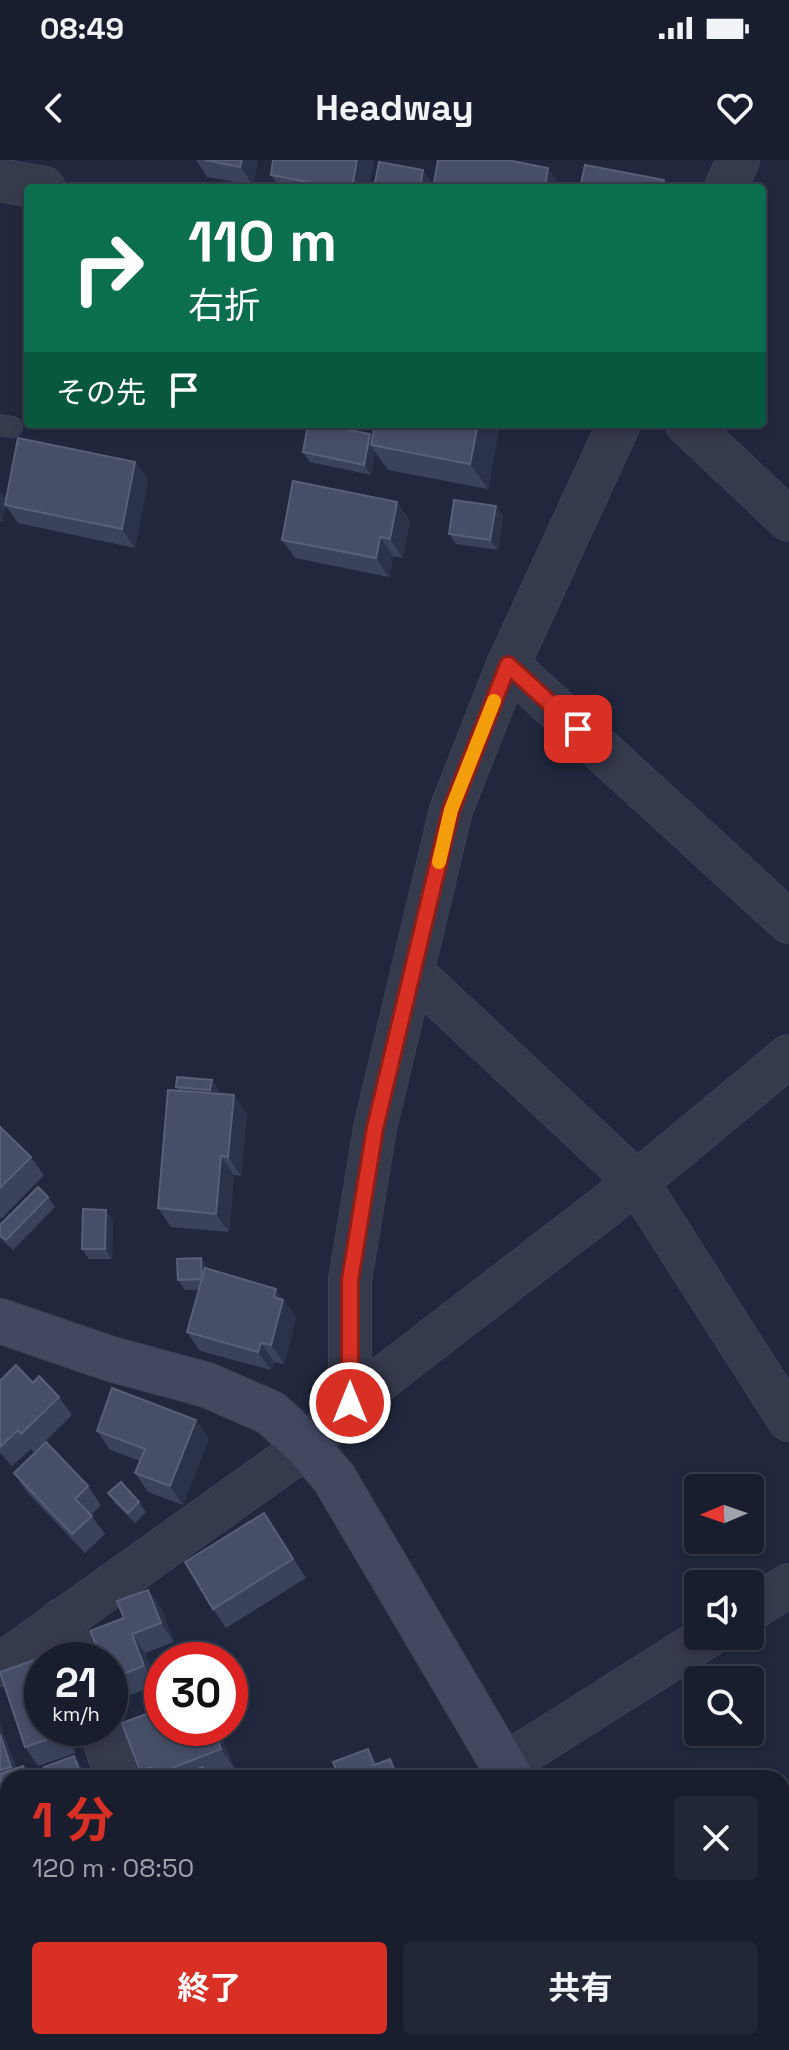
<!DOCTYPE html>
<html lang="ja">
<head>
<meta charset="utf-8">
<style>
	body { margin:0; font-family:"Space Grotesk","Noto Sans JP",sans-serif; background:#222736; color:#f1f3f6; height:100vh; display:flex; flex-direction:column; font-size:30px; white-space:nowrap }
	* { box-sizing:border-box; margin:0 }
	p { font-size:26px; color:#9fa2aa }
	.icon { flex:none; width:44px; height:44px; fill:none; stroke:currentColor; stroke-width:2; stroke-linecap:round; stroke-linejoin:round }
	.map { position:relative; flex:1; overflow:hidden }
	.details { position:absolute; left:0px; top:1610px; width:790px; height:280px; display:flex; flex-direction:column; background:#191e2e; border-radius:24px 24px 0 0; box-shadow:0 4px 12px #0003,0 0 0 2px #373c4a }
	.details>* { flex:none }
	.top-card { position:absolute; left:24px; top:24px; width:742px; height:244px; border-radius:8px; box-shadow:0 4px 12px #0003,0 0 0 2px #373c4a; background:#0b6e4f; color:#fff; overflow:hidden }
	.needle { width:52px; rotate:268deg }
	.fabs { position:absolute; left:684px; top:1314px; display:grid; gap:16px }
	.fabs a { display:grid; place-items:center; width:80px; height:80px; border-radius:8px; background:#191e2e; box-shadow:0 4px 12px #0003,0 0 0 2px #373c4a; font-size:40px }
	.speed { position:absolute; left:24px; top:1482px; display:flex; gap:16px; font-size:40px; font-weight:700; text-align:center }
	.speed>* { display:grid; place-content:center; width:104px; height:104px; border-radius:50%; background:#191e2e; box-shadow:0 4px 12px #0003,0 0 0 2px #373c4a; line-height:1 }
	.speed small { font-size:20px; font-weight:400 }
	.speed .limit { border:12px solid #d22; background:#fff; color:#111 }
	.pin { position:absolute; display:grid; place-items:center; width:68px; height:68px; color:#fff; margin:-34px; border-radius:16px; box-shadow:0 4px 12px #0006 }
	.me { position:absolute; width:88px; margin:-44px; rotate:0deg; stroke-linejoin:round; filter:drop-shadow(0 0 6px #0008) }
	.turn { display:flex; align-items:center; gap:28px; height:168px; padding:0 32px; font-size:36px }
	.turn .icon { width:104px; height:104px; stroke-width:2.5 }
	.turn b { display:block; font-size:56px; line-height:68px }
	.then { display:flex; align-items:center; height:76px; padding:0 32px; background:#0003; gap:16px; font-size:30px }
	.round { display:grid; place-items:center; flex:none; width:84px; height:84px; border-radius:8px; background:#222736 }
	.head { display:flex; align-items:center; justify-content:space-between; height:136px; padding:0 32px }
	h1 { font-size:48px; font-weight:700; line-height:60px; color:#d93025 }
	.action { display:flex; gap:16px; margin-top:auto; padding:16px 32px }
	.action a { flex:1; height:92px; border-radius:8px; background:#d93025; color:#fff; font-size:32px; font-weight:700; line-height:92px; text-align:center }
	.action a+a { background:#222736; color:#f1f3f6 }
	.status { display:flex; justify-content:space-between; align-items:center; height:56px; padding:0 40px; background:#191e2e; direction:ltr }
	.status svg { height:22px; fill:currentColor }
	header { display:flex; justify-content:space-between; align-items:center; height:104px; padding:0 32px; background:#191e2e; font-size:36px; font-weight:700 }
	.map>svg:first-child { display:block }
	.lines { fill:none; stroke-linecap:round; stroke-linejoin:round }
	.lane-casing { stroke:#3e4356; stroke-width:22 }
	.street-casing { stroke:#3e4356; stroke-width:44 }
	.secondary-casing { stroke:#3e4356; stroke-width:46 }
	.lane { stroke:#353a4d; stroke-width:20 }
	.street { stroke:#353a4d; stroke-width:42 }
	.secondary { stroke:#434861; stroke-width:44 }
	.wall { fill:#3b435c }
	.shaded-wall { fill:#2b334b }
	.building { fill:#474f68; stroke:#585f77; stroke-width:2 }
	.route-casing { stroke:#8d1f18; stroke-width:20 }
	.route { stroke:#d93025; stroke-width:14 }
	.slow { stroke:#f59e0b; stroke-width:14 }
</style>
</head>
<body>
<div class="status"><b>08:49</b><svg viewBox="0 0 49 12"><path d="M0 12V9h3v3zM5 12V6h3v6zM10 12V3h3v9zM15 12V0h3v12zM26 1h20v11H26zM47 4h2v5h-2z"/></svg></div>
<header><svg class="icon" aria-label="back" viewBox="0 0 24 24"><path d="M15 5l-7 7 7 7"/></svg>Headway<svg class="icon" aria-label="heart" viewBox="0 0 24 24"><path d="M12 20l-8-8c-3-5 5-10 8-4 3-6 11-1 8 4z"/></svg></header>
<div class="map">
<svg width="789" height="1890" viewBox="0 0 789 1890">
	<rect width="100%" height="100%" fill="#21283e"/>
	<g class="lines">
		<defs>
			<path id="lane" d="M0,265L12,267"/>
			<g id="street">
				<path d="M0,20L44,28"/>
				<path d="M726,28L738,0"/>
				<path d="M687,264L789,360"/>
				<path d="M508,505L789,762"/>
				<path d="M412,812L637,1022L789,1260"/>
				<path d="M350,1243V1120L375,968L451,650L508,505L619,264"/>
				<path d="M750,1450L789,1425"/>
				<path d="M61,1460L75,1500"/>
				<path d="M0,1505L307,1286L350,1243L637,1022L789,896"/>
				<path d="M100,1568L117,1618"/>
				<path d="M504,1605L708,1476"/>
				<path d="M782,1782L789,1778"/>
				<path d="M782,1850L789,1871"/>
				<path d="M210,1882L213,1890"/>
				<path d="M22,1890L44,1882"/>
			</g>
			<g id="secondary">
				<path d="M0,1161L111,1199L207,1225L271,1253L307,1286L334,1318L511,1618"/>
				<path d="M662,1882L664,1890"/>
			</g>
		</defs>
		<use href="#lane" class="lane-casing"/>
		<use href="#street" class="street-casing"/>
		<use href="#secondary" class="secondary-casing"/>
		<use href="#lane" class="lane"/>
		<use href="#street" class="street"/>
		<use href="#secondary" class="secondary"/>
	</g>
	<g class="wall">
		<path d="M196,0H258L253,25L207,17Z"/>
		<path d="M374,0L369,28H280L271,15Z"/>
		<path d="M375,264H500L488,329L388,310L375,292L371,315L310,302L303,292L372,277Z"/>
		<path d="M135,302L148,320L135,388L18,363L6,346L2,361H0V331L6,339Z"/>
		<path d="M496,346L503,356L498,390L456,384L449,374Z"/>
		<path d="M410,360L403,398L393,396L389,417L295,398L282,380Z"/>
		<path d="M212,920L219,930L218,934L247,954L241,1016L234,1015L229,1072L171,1067L158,1048L179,931L176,927Z"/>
		<path d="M0,967L31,997L44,1015L1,1059L0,1058Z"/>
		<path d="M48,1037L55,1047L13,1090L0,1078V1065Z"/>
		<path d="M113,1060L112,1099H89L82,1089Z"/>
		<path d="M208,1108V1109L289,1147L296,1158L284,1204L274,1202L271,1210L200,1191L187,1172L199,1130H185L178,1120Z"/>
		<path d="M0,1221L33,1223L59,1237L72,1255L34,1292L31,1289L12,1306L0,1293Z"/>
		<path d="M196,1260L209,1279L183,1345L148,1332L135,1313L140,1301L110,1290L97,1271Z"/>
		<path d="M14,1313L88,1326L101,1345L91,1355L105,1374L85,1393L27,1332Z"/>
		<path d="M108,1333L139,1342L146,1352L135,1363L115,1343Z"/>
		<path d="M264,1353L306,1418L226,1468L213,1449Z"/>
		<path d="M148,1430L161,1448L174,1482L145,1493L157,1525L122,1538L110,1521V1500L124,1458Z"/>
		<path d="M0,1564L16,1608L23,1606L32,1618H8V1726L0,1715Z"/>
		<path d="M42,1568H75L79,1581L72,1583L76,1593L38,1606L25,1587Z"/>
		<path d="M162,1568H217L221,1574L234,1608L210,1617L211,1618H145L140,1611Z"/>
		<path d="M0,1766L8,1789V1799L0,1802Z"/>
		<path d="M361,1882H427L429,1887L421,1890H365Z"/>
		<path d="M505,1882H588L590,1887L580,1890H508Z"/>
	</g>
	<g class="shaded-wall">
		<path d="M242,0H258L253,25L240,7Z"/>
		<path d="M357,0H374L369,28H352Z"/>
		<path d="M548,8L561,27V28H545Z"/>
		<path d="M423,10L430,20L429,28H420Z"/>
		<path d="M664,20L670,28H663Z"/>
		<path d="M478,264H500L488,329L470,304Z"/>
		<path d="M370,274L377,284L371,285L375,292L371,315L364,305Z"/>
		<path d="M135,302L148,320L135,388L122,369Z"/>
		<path d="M0,331L7,341L2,361L0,358Z"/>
		<path d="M397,342L410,360L403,398L390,379Z"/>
		<path d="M496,346L503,356L498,390L490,380Z"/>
		<path d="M380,377L393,396L389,417L376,398Z"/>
		<path d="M212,920L219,930L217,940L210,930Z"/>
		<path d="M234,935L247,954L241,1016L228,997Z"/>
		<path d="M221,996L234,1015L229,1072L216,1054Z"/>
		<path d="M106,1050L113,1060L112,1099L105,1089Z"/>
		<path d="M201,1098L208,1108L209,1129L202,1119Z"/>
		<path d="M276,1129L296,1158L284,1204L271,1185L274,1137Z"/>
		<path d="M261,1183L274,1202L271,1210L258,1192Z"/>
		<path d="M196,1260L209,1279L183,1345L170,1326Z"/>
		<path d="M264,1353L277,1371L306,1418L293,1399Z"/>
		<path d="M148,1430L161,1448L174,1482L161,1463Z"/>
		<path d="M132,1474L145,1493L157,1525L144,1506Z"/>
		<path d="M0,1564L18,1617L11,1607L0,1574Z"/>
		<path d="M61,1568L72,1583L76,1593L63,1574Z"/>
		<path d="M71,1568H75L79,1581Z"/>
		<path d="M213,1568H217L221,1574L234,1608L221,1589Z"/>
		<path d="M368,1589L375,1599L381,1615L374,1605Z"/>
		<path d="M74,1596L81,1606L85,1618H82Z"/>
		<path d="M390,1599L397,1609L400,1618H397Z"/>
		<path d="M0,1766L8,1789V1794L4,1788L0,1776Z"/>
		<path d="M171,1882H175L177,1890H174Z"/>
		<path d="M288,1882H295L298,1890H291Z"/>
		<path d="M549,1882H551L556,1890H551Z"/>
		<path d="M757,1882H761L766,1890H760Z"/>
	</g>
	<g class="building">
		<path d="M205,0H242L240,7Z"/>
		<path d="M273,0H357L352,28H339L271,15Z"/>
		<path d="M438,0H507L548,8L545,28H433Z"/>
		<path d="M379,2L423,10L420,28H374Z"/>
		<path d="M585,5L664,20L663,28H580Z"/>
		<path d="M308,264H319L370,274L364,305L303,292Z"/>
		<path d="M375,264H478L470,304L371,285Z"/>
		<path d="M18,278L135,302L122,369L5,345Z"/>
		<path d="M293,321L397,342L390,379L380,377L376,398L282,380Z"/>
		<path d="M454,340L496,346L490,380L449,374Z"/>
		<path d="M177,917L212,920L210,930L176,927Z"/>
		<path d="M168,930L234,935L228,997L221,996L216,1054L158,1048Z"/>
		<path d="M0,967L31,997L0,1028Z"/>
		<path d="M38,1027L48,1037L6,1080L0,1075V1065Z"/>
		<path d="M83,1049L106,1050L105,1089H82Z"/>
		<path d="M201,1098L202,1119L178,1120L177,1099Z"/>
		<path d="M205,1108L276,1129L274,1137L283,1140L271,1185L261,1183L258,1192L187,1172Z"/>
		<path d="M16,1205L33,1223L39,1216L59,1237L21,1274L18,1270L0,1287V1221Z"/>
		<path d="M112,1228L196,1260L170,1326L135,1313L145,1289L97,1271Z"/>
		<path d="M46,1282L88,1326L75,1339L92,1356L72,1374L14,1313Z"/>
		<path d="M121,1322L139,1342L128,1353L108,1333Z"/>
		<path d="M264,1353L293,1399L213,1449L185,1402Z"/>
		<path d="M148,1430L161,1463L132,1474L144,1506L110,1519V1500H102L90,1471L124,1458L117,1441Z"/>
		<path d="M37,1499L41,1511H42V1568H61L63,1574L25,1587L0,1512Z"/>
		<path d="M162,1548V1568H213L221,1589L154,1615L151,1607L140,1611L122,1563Z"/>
		<path d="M0,1574L11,1607L0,1610Z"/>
		<path d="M368,1589L374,1605L390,1599L397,1618H339L333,1602Z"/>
		<path d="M74,1596L82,1618H48L44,1607Z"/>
		<path d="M23,1606L27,1618H8V1707L0,1710V1614Z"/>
		<path d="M203,1607L207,1618H174Z"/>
		<path d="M0,1776L4,1788L0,1790Z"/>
		<path d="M137,1882H171L174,1890H118V1889Z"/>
		<path d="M231,1882H288L291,1890H234Z"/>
		<path d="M361,1882H374L362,1886Z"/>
		<path d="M505,1882H549L551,1890H508Z"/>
		<path d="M721,1882H757L760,1890H699Z"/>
	</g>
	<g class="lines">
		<defs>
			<path id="route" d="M350,1243V1120L375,968L451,650L508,505L578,569"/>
		</defs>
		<use href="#route" class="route-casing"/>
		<use href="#route" class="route"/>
		<path class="slow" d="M439,702L451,650L494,541"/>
	</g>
</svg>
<div class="fabs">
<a><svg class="needle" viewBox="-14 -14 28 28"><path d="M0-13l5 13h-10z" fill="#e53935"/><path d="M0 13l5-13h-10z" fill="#9fa2aa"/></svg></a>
<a><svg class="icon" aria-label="sound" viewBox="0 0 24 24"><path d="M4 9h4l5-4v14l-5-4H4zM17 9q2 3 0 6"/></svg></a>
<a><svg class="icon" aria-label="search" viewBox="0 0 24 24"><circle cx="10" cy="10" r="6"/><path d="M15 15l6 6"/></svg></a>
</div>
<div class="speed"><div>21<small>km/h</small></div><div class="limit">30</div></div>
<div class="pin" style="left:578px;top:569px;background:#d93025"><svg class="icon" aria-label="arrive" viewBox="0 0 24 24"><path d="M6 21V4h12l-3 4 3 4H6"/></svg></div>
<svg class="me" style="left:350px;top:1243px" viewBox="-20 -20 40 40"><circle r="17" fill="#d93025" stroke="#fff" stroke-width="3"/><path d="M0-11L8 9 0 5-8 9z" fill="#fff"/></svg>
<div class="top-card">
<div class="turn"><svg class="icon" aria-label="right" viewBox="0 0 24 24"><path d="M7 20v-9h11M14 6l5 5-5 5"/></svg><div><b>110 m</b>右折</div></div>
<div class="then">その先<svg class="icon" aria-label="arrive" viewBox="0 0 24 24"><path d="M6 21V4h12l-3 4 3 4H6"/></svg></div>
</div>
<section class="details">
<div class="head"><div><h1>1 分</h1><p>120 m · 08:50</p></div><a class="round"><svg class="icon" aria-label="close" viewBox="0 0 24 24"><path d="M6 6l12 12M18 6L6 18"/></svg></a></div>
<div class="action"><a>終了</a><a>共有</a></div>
</section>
</div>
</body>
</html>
